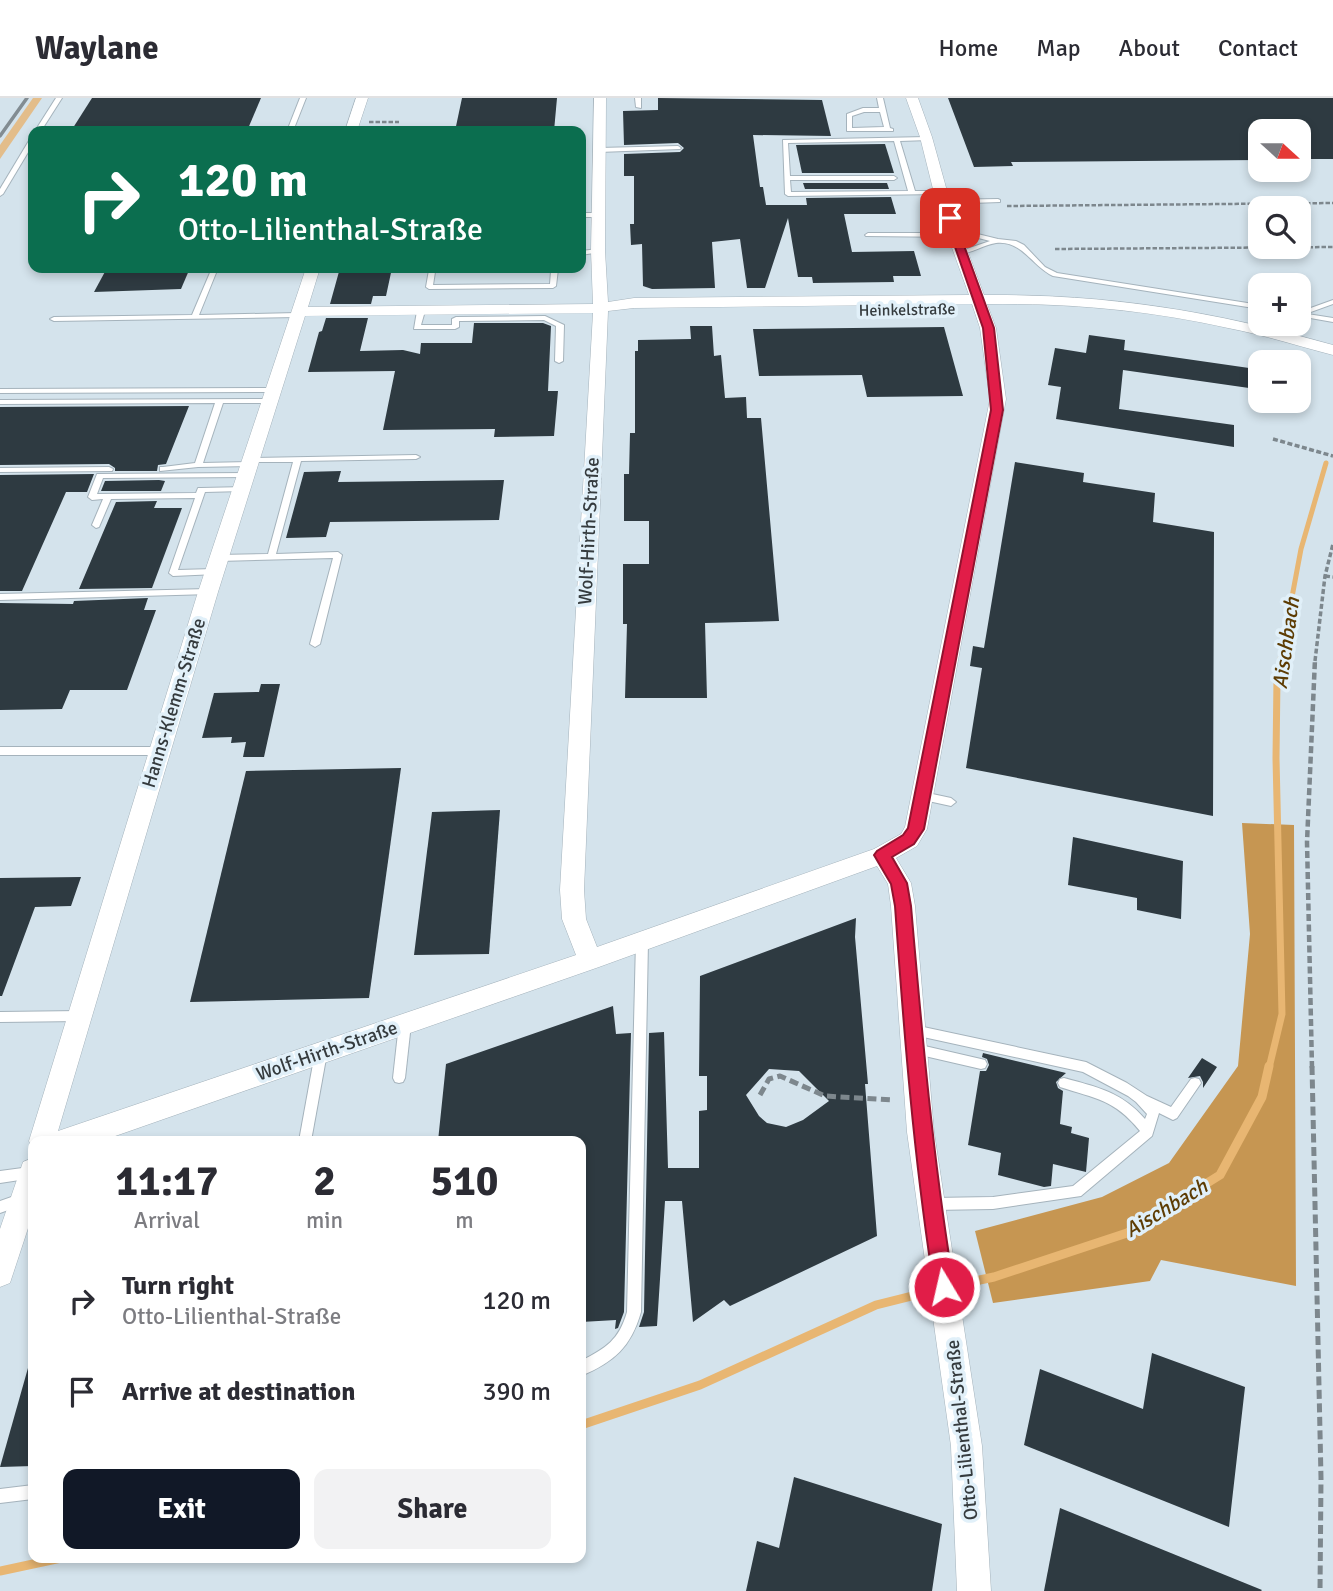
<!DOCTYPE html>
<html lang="en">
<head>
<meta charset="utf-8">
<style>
	body { margin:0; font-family:Signika,sans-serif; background:#f2f2f3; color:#2b2b33; height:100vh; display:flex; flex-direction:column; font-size:26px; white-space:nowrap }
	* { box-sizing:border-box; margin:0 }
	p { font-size:23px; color:#7c7c81 }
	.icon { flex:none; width:38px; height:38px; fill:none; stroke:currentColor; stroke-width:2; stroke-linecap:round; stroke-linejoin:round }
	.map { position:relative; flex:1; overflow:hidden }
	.details { position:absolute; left:28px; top:1038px; width:558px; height:427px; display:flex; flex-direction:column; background:#fff; border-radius:14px; box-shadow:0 4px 10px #0003 }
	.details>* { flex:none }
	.hud { position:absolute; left:28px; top:28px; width:558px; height:147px; border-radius:14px; box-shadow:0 4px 10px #0003; background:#0b6e4f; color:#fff; overflow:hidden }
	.needle { width:46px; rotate:111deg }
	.tools { position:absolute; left:1248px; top:21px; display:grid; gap:14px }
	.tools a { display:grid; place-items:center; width:63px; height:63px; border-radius:14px; background:#fff; box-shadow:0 4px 10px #0003; font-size:35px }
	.pin { position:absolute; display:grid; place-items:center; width:60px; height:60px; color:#fff; margin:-30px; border-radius:14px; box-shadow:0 4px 10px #0006 }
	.me { position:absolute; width:77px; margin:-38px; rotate:351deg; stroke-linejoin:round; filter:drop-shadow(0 0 5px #0008) }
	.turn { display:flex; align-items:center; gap:24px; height:147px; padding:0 35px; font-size:32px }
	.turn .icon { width:91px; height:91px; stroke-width:2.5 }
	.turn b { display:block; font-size:49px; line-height:60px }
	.eta { display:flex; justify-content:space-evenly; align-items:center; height:119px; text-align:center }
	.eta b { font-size:42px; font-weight:700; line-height:49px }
	.button { display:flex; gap:14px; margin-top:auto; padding:14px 35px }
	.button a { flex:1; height:80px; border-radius:14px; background:#111827; color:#fff; font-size:28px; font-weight:700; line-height:80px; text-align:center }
	.button a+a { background:#f2f2f3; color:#2b2b33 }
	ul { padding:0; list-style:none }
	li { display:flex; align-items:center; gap:21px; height:91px; padding:0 35px }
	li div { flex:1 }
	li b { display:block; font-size:26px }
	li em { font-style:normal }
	header { display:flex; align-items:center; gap:42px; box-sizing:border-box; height:98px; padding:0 35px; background:#fff; border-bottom:2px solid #e1e1e2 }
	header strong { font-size:33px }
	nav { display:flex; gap:38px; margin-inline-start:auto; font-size:24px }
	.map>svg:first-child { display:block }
	.green { fill:#e3bd8a }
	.forest { fill:#c69652 }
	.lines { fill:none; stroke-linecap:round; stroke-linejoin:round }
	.stream-far2 { stroke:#e8b672; stroke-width:5 }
	.stream-far1 { stroke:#e8b672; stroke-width:7 }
	.stream { stroke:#e8b672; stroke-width:9 }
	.building { fill:#2e3a41; fill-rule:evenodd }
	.lane-casing { stroke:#a5b3bc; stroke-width:2 }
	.street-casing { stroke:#a5b3bc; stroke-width:1 }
	.path-far3 { stroke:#7d878d; stroke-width:2.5; stroke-dasharray:4.5 2; stroke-linecap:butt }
	.path-far2 { stroke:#7d878d; stroke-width:3.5; stroke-dasharray:5 2.5; stroke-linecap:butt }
	.path-far1 { stroke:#7d878d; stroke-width:4.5; stroke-dasharray:7 3.5; stroke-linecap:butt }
	.path { stroke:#7d878d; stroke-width:5; stroke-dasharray:9 4.5; stroke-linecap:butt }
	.lane { fill:#fff; fill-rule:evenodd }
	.street { fill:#fff; fill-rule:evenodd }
	.rail { stroke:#828c92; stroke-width:3.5 }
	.route { fill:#e11d48; stroke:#92132f; stroke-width:2 }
	.labels { text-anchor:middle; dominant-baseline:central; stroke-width:7; stroke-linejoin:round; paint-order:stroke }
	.far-street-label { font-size:16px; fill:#353b3e; stroke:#e1f0f9 }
	.street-label { font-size:19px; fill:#353b3e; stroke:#e1f0f9 }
	.water-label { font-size:21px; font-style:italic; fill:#5d3c03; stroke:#e1f0f9 }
</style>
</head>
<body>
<header>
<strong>Waylane</strong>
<nav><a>Home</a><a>Map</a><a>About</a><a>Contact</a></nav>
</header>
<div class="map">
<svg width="1333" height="1493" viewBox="0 0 1333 1493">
	<rect width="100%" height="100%" fill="#d4e3ec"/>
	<path class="green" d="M33,0H42L0,61V47Z"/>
	<path class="forest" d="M1242,725L1294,727L1296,1188L1161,1162L1150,1183L993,1205L975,1133L1102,1099L1169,1065L1238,968L1250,836Z"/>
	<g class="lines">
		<path class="stream-far2" d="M1280,563L1301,451L1326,365"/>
		<path class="stream-far1" d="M1269,970L1282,916L1276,660L1277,580L1281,561"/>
		<g class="stream">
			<path d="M951,1188L994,1179L1127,1135L1220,1077L1262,999L1269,968"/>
			<path d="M581,1327L700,1287L876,1207L936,1192"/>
			<path d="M0,1473L61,1460"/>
		</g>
	</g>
	<g class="building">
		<path d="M92,0H261L247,33H71Z"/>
		<path d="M462,0H557L554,33H455Z"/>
		<path d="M658,0L822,2L831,38L753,37L760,89H763L766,107H807L806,100L891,99L896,116H844L852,154L914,153L921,178H893L894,184L813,185L812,179H798L788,120L765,190H747L740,141L712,144L715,190L652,191L643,188L642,146L631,147L630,126H634V78H624V56L680,54L684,50L678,45L624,47L623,13L658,12Z"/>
		<path d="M948,0H1333V61H1298V33H1260V62L1011,64L1013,68L974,69Z"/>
		<path d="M885,46L894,75H802L796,47Z"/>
		<path d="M803,85H887L889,91H805Z"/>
		<path d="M107,170H190L181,191L94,194Z"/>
		<path d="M340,170H392L386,198H373L371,206H330Z"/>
		<path d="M326,220H368L360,253L403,252L420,256L421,245H472L474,225H543L551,228L548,293H558L554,338L494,339L495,331L383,332L395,273L308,274L319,234L322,233Z"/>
		<path d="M690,228H712L714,258L721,257L725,300L746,299L747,320H761L779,523L705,525L707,600H625L627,526H623V466H649V423H624V376H629L630,335H635V253H638V242L691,241Z"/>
		<path d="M944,229L963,298L867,299L862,277L759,278L753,231Z"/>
		<path d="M1089,237L1125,242L1124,252L1249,270V290L1123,272L1119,311L1234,327V349L1056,321L1061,289L1048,287L1055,250L1086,255Z"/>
		<path d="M189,308L166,366L158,367L157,373H115V370L109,366L0,367V309Z"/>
		<path d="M1015,364L1084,375L1083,384L1155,395L1153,424L1214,434L1213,718L966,670L982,570L970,568L973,548L984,550Z"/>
		<path d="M341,373L338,384L504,382L499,422L330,424L326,439L286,440L304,374Z"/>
		<path d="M94,376L87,394H66L22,493H0V377Z"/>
		<path d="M105,383L159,382L165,383L161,393H101Z"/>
		<path d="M157,403L154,410H182L152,490L79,491L116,404Z"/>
		<path d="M148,500L144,512H156L127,592H70L62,611L0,612V505L73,506L74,503Z"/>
		<path d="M261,586H280L264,659H243L246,644L231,645L232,639L202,640L214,595L259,594Z"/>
		<path d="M401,670L369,900L190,904L246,673Z"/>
		<path d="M500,712L489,856L414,857L432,714Z"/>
		<path d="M1073,739L1183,763L1181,821L1137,812V800L1068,787Z"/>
		<path d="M81,779L71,808L35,809L2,898H0V780Z"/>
		<path d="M856,820L855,839L868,986H865L877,1138L730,1208L724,1202L693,1224L682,1103H665L657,1228L639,1229L644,1214L649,935L664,934L668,1070H699V1013L707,1012V978H699L700,878ZM769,971L799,973L829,1003L803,1022L786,1029L767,1025L759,1018L746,997Z"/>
		<path d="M613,908L616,936L631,935L624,1214L618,1230L615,1231L616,1222L581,1224V1043H438L446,966Z"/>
		<path d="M983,955L1066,975L1056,984L1058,990L1063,993L1060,1026L1072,1029L1071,1035L1089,1040L1086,1074L1053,1066L1051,1088L1044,1089L998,1077L1001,1055L968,1047L980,973H986L989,967L987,961L982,959Z"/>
		<path d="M1202,960L1217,969L1203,990V984L1200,978L1188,980Z"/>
		<path d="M1152,1255L1245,1289L1229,1429L1024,1347L1040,1271L1143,1311Z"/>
		<path d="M28,1270L33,1271V1368L0,1369Z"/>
		<path d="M794,1379L942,1426L932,1493H746L757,1443L779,1450Z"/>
		<path d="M1060,1410L1262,1492L1261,1493H1044Z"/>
	</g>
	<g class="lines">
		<defs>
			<g id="lane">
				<path d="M56,0H62L41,33H35Z"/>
				<path d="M300,0H306L293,33H287Z"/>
				<path d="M635,0H641V10L636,9Z"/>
				<path d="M877,0H883L890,30L893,31V33H847V16L863,10H879ZM864,14H880L884,29L852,30V18Z"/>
				<path d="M33,39V46L3,96L0,98V91L30,41Z"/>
				<path d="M927,39L930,41L929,42L900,43L915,93H940L943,95L942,96L788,98L785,96L783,42ZM894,43L908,93L791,94L790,82H894L897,80L894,78H790L788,45Z"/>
				<path d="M678,48L681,50L680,51L599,54L596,52L599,50Z"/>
				<path d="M998,101L1000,102V104L943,106L940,104L943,102Z"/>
				<path d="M581,115H598L601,117L598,119H581Z"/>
				<path d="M953,130L998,141L1016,143L1024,147L1045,169L1057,175L1260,207V211L1053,178C1032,168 1022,142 996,145C983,147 971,156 958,156V154L990,143L951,133L950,132Z"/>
				<path d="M868,135H955L958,137L955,139L866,138L865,137Z"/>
				<path d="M598,151L601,153L600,154L581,157V153Z"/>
				<path d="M212,170H218L199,217L297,215L301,217L297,219L54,223L50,221L54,219L192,217Z"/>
				<path d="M432,170H558V171L556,188L553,190L429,191L426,189L429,172ZM551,173L550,186L433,187L435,174Z"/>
				<path d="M1333,202V206L1308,215L1298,213V209L1308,211Z"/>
				<path d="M421,211L425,213L421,227H452V221L456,219L545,218L564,227L563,263L559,265L555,263L556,228L544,222L459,223V229L455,231H414L417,213Z"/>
				<path d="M1301,215L1333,220V224L1299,218V216Z"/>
				<path d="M273,290H276V294L0,295V291Z"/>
				<path d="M270,301H273V305H223L203,365L249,364V360H252L416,357L420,359L416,361L301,363L276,456L338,454L342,457L320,546L315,549L310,546L333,460L219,463L215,460L219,457L268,456L293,364H254V368H251L198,369L160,373V369H163L195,365L215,305L0,306V302Z"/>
				<path d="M109,369L113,371L112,373L0,374V370Z"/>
				<path d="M247,375L251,377L250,379L103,380L97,396L196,395L198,390H201L246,389L247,391L243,393L205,394L178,472L214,471L217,472V476L173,478L169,475L195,400L111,401L99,429L96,430L92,427L103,401L92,402L88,399L97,376Z"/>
				<path d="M208,491L212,494L211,496L0,502V496Z"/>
				<path d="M0,649H160L165,653L160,657H0Z"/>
				<path d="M923,694L951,700L956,704L951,708L919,701L918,698Z"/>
				<path d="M642,838L646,840L648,843L641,1214C631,1249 614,1264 581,1278V1263C606,1250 619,1242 627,1214L636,843L638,840Z"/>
				<path d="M80,913L84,914L86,918L84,922L80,923L0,924V914Z"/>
				<path d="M405,921L409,922L411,926L405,980L403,984L399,985L395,984L393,980L399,926L401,922Z"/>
				<path d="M914,927L1086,964L1127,985L1147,998L1171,1009L1191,981L1195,980L1199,981L1201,985L1177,1020L1173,1022L1159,1015L1152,1038L1081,1098L993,1111L933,1112L928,1110L927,1106L928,1102L933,1100L993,1099L1073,1088L1140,1033C1114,1001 1096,1001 1060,989L1058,985L1060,981L1064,980C1097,989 1122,994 1145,1021L1147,1016L1136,1004L1128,998L1083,974L914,937L910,936L908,932L910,928Z"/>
				<path d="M916,946L981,961L985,962L987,966L985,970L981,971L916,956L912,955L910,951L912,947Z"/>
				<path d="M321,950L325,951L327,955L311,1043H299L315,955L317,951Z"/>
				<path d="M30,1069L33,1070V1080L0,1085V1073Z"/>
				<path d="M20,1096L25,1098L26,1102L25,1106L0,1115V1103Z"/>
				<path d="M33,1387V1401L0,1405V1391Z"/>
			</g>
			<g id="street">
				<path d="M356,0H368L357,33H345Z"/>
				<path d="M594,0H606L605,153L608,204L634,200L969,197L938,111L920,39L906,0H918L932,39L952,111L984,197C1109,196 1213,213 1333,247V257C1298,248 1264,237 1228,230C1148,212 1069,205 987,206L996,230L1006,301L927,731L917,748L896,760L911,785L915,808L934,1034L982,1348L991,1493H957L951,1348L907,1034L891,808L888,786L877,768L599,869L101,1043H33V1052L29,1043L198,494L306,170H320L308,209L593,206L591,153ZM972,206L980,230L990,301L905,729L901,736L874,751L597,849L586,821L584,792L608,213L634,210ZM593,215L560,792L562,821L576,857L58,1033L218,494L305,218Z"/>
				<path d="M33,1060V1115L10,1185L0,1189V1131L23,1064Z"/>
			</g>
		</defs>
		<use href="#lane" class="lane-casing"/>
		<use href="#street" class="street-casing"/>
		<g class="path-far3">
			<path d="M369,24H399"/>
			<path d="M1007,108L1333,105"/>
			<path d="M1055,151L1333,149"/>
		</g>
		<g class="path-far2">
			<path d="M1273,341L1333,358"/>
			<path d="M1325,478L1333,479"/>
			<path d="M1315,563L1325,478L1333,446"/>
		</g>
		<path class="path-far1" d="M1312,970L1307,744L1315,561"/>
		<g class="path">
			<path d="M1312,968L1321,1380L1320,1493"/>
			<path d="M760,997L769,981L780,978L825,998L893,1002"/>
		</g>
		<use href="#lane" class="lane"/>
		<use href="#street" class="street"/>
		<path class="rail" d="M0,38L27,0"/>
	</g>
	<path class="route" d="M950,117L954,120L994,230L1003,312L924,731L914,746L892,759L907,785L911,808C922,936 933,1062 954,1189L951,1196L944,1199L937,1196L934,1189C914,1062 904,936 895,808L891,786L874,757L877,753L903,737L908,730L991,312L983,230L945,120Z"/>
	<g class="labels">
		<g class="far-street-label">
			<text transform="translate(907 212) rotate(-1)">Heinkelstraße</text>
		</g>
		<g class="street-label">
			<text transform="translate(589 433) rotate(-87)">Wolf-Hirth-Straße</text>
			<text transform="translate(174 605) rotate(-73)">Hanns-Klemm-Straße</text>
			<text transform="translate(327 953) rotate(-19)">Wolf-Hirth-Straße</text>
			<text transform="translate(962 1332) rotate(-96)">Otto-Lilienthal-Straße</text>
		</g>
		<g class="water-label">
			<text transform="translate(1286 545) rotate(-82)">Aischbach</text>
			<text transform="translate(1166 1110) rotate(-31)">Aischbach</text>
		</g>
	</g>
</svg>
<div class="tools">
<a><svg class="needle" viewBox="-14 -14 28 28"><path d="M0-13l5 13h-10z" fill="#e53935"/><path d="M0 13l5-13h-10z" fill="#7c7c81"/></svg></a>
<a><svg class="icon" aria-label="search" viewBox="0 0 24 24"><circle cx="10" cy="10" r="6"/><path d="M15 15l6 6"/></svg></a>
<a>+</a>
<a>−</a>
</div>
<div class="pin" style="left:950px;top:120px;background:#d93025"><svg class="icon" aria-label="arrive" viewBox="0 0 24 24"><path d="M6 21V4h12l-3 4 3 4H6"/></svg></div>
<svg class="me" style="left:944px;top:1189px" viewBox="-20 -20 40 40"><circle r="17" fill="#e11d48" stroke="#fff" stroke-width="3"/><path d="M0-11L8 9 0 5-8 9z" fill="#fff"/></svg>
<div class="hud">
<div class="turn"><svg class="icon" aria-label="right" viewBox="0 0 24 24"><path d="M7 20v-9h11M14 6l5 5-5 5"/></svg><div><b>120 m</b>Otto-Lilienthal-Straße</div></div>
</div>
<section class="details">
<div class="eta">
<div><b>11:17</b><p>Arrival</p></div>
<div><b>2</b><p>min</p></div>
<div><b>510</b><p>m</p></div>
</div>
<ul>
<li><svg class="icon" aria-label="right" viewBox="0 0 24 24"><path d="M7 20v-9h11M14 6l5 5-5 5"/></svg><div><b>Turn right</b><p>Otto-Lilienthal-Straße</p></div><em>120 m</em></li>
<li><svg class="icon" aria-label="arrive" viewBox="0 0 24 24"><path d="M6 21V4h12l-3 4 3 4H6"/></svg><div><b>Arrive at destination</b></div><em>390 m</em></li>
</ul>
<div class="button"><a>Exit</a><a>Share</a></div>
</section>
</div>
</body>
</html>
